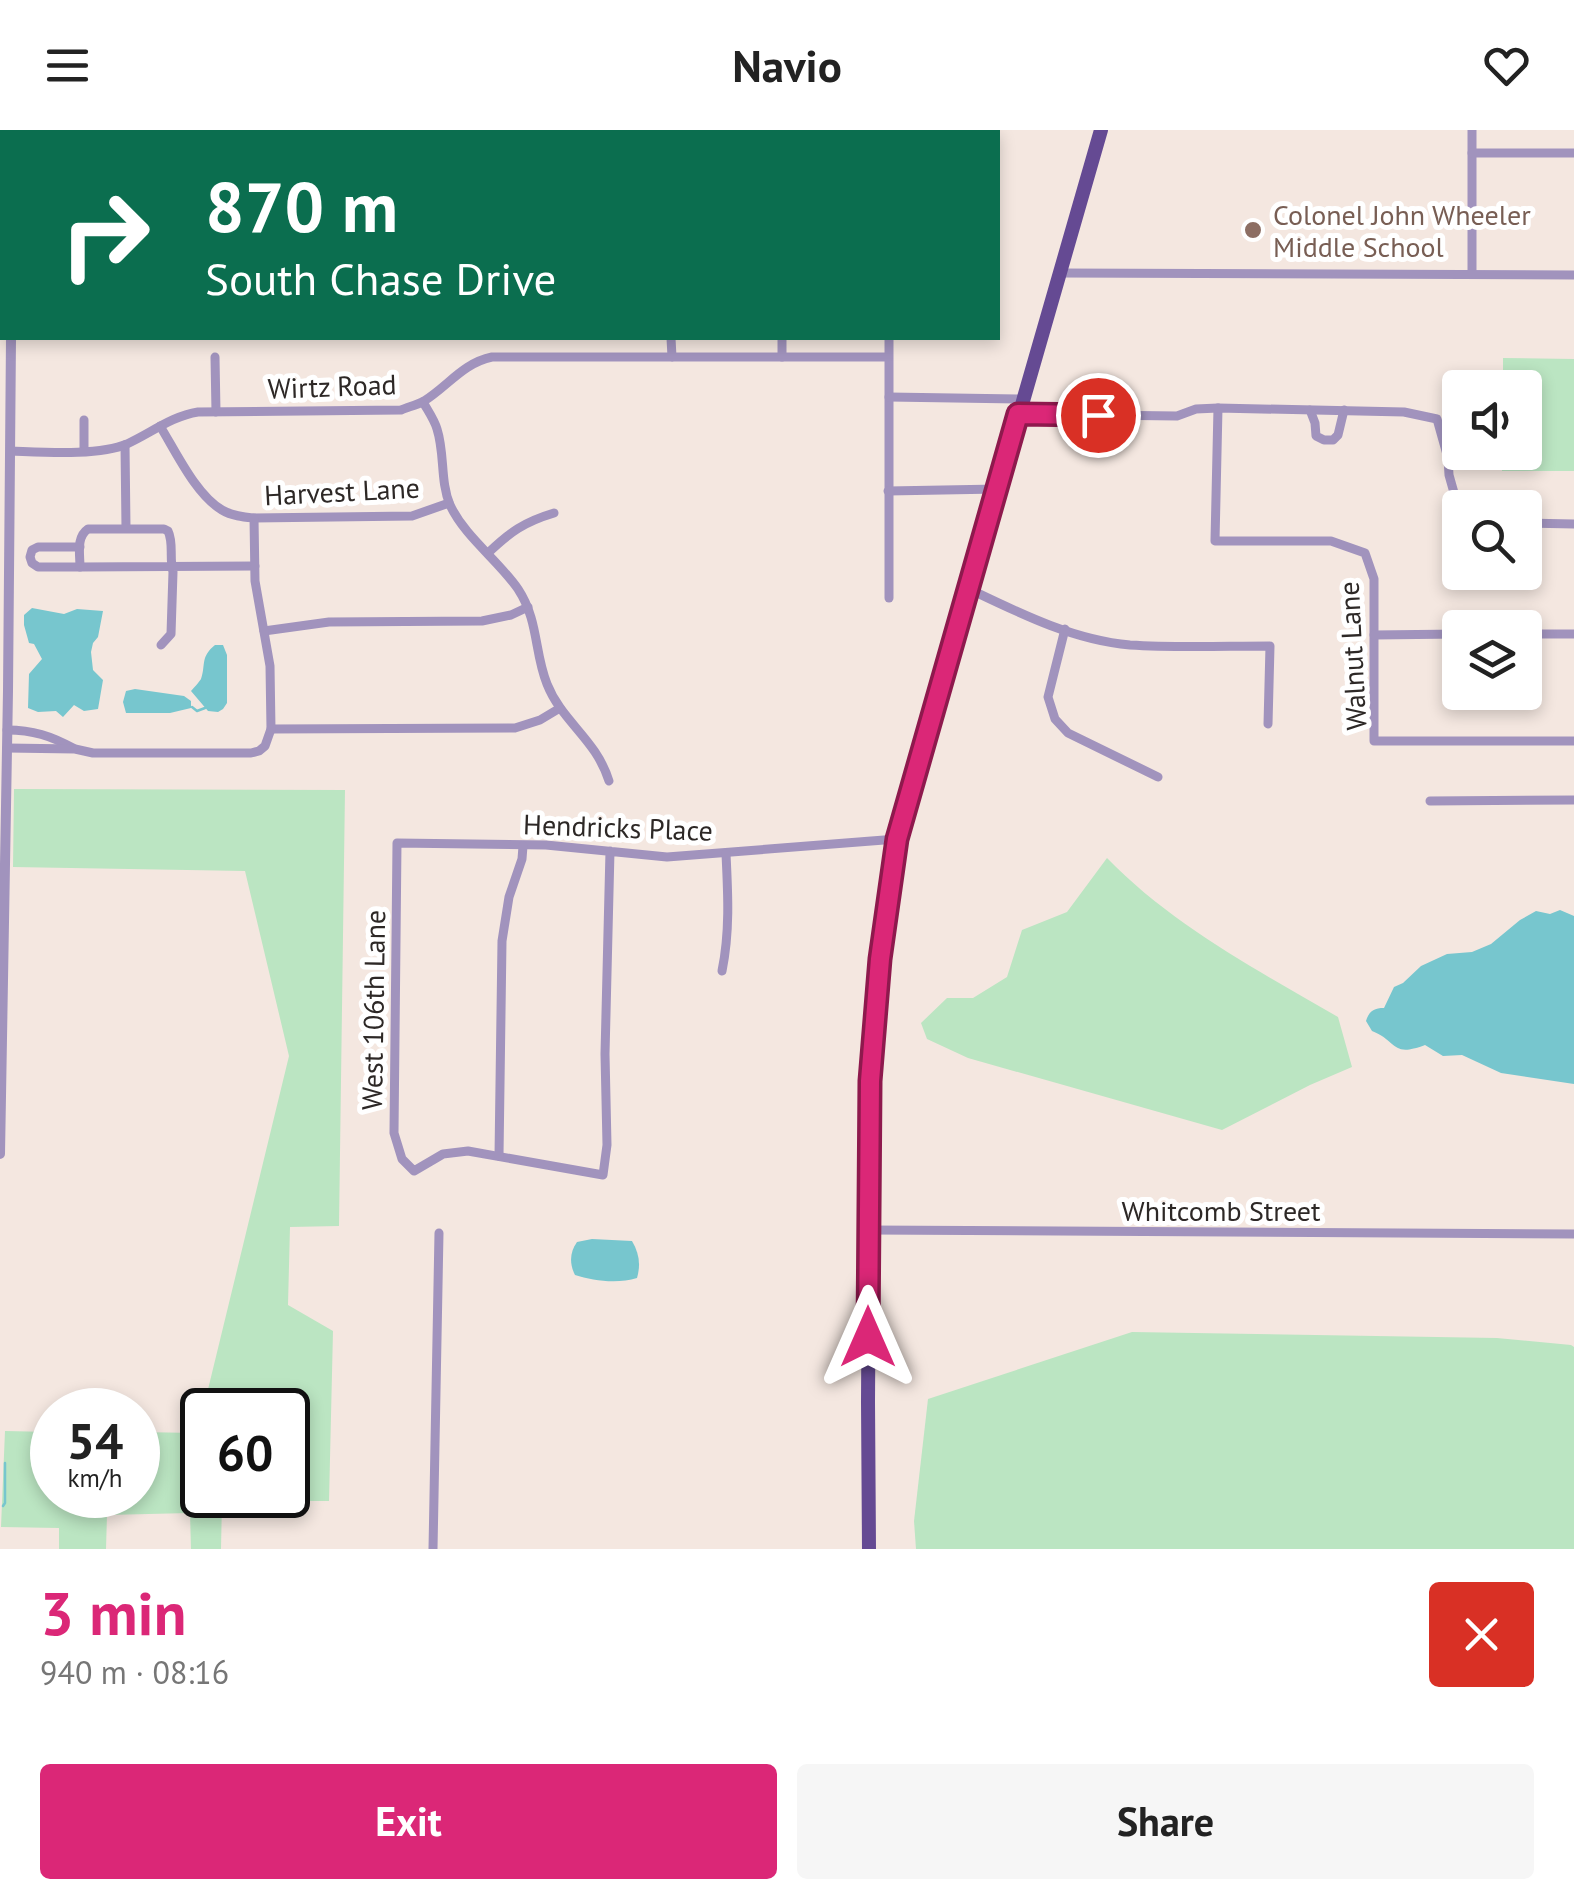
<!DOCTYPE html>
<html lang="en">
<head>
<meta charset="utf-8">
<style>
	body { margin:0; font-family:"PT Sans",sans-serif; background:#f6f6f6; color:#222; height:100vh; display:flex; flex-direction:column; font-size:38px; white-space:nowrap }
	* { box-sizing:border-box; margin:0 }
	p { font-size:32px; color:#767676 }
	.icon { flex:none; width:55px; height:55px; fill:none; stroke:currentColor; stroke-width:2; stroke-linecap:round; stroke-linejoin:round }
	.map { position:relative; height:1419px; overflow:hidden }
	.sheet { display:flex; flex-direction:column; background:#fff; flex:1 }
	.sheet>* { flex:none }
	.banner { position:absolute; left:0px; top:0px; width:1000px; height:210px; box-shadow:0 5px 15px #0003; background:#0b6e4f; color:#fff; overflow:hidden }
	.fabs { position:absolute; left:1442px; top:240px; display:grid; gap:20px }
	.fabs a { display:grid; place-items:center; width:100px; height:100px; border-radius:10px; background:#fff; box-shadow:0 5px 15px #0003; font-size:50px }
	.speed { position:absolute; left:30px; top:1258px; display:flex; gap:20px; font-size:50px; font-weight:700; text-align:center }
	.speed>* { display:grid; place-content:center; width:130px; height:130px; border-radius:50%; background:#fff; box-shadow:0 5px 15px #0003; line-height:1 }
	.speed small { font-size:25px; font-weight:400 }
	.speed .limit { border:5px solid #111; border-radius:15px; background:#fff; color:#111 }
	.pin { position:absolute; display:grid; place-items:center; width:85px; height:85px; color:#fff; margin:-42px; border:5px solid #fff; border-radius:50%; box-shadow:0 2px 10px #0007 }
	.me { position:absolute; width:110px; margin:-55px; rotate:0deg; stroke-linejoin:round; filter:drop-shadow(0 0 8px #0008) }
	.turn { display:flex; align-items:center; gap:35px; height:210px; padding:0 40px; font-size:45px }
	.turn .icon { width:130px; height:130px; stroke-width:2.5 }
	.turn b { display:block; font-size:70px; line-height:85px }
	.round { display:grid; place-items:center; flex:none; width:105px; height:105px; border-radius:10px; background:#f6f6f6 }
	.head { display:flex; align-items:center; justify-content:space-between; height:170px; padding:0 40px }
	h1 { font-size:60px; font-weight:600; line-height:75px; color:#db2777 }
	.primary-button { display:flex; gap:20px; margin-top:auto; padding:20px 40px }
	.primary-button a { flex:1; height:115px; border-radius:10px; background:#db2777; color:#fff; font-size:40px; font-weight:600; line-height:115px; text-align:center }
	.primary-button a+a { background:#f6f6f6; color:#222 }
	header { display:flex; justify-content:space-between; align-items:center; height:130px; padding:0 40px; background:#fff; font-size:45px; font-weight:600 }
	.map>svg:first-child { display:block }
	.green { fill:#bbe5c2 }
	.water { fill:#77c6ce }
	.lines { fill:none; stroke-linecap:round; stroke-linejoin:round }
	.stream { stroke:#77c6ce; stroke-width:2.5 }
	.minor { stroke:#a193bd; stroke-width:9 }
	.tertiary { stroke:#a193bd; stroke-width:10 }
	.primary { stroke:#654a93; stroke-width:14 }
	.route-casing { stroke:#8e194d; stroke-width:25 }
	.route { stroke:#db2777; stroke-width:18 }
	.education-dot { fill:#8d6e63; stroke:#fff; stroke-width:4 }
	.labels { text-anchor:middle; dominant-baseline:central; stroke-width:10; stroke-linejoin:round; paint-order:stroke }
	.education-label { font-size:28px; fill:#785e54; stroke:#fff; text-anchor:start }
	.street-label { font-size:28px; fill:#2d2826; stroke:#fff }
</style>
</head>
<body>
<header><svg class="icon" aria-label="menu" viewBox="0 0 24 24"><path d="M4 6h16M4 12h16M4 18h16"/></svg>Navio<svg class="icon" aria-label="heart" viewBox="0 0 24 24"><path d="M12 20l-8-8c-3-5 5-10 8-4 3-6 11-1 8 4z"/></svg></header>
<div class="map">
<svg width="1574" height="1419" viewBox="0 0 1574 1419">
	<rect width="100%" height="100%" fill="#f4e7e0"/>
	<g class="green">
		<path d="M1503,228L1574,229V341H1502V323L1525,322V258L1503,257Z"/>
		<path d="M14,659L345,660L339,1096L290,1097L288,1175L333,1201L329,1371H222L221,1419H191L190,1383L107,1385L106,1419H59V1398L1,1397L5,1301L52,1302V1365H138V1302L197,1303L202,1282V1365H288V1280H203L289,926L245,741L13,737Z"/>
		<path d="M1107,728C1172,795 1257,840 1338,887L1352,937L1310,955L1222,1000L968,928L927,909L921,893L947,868H973L1007,847L1022,800L1067,782Z"/>
		<path d="M1132,1202L1497,1208L1571,1215L1574,1217V1419H916L914,1391L928,1269Z"/>
	</g>
	<g class="water">
		<path d="M32,478L64,484L77,479L103,481L98,507L93,513L91,522L93,540L103,550L98,579L84,581L74,575L63,587L56,581L38,582L28,578L29,544L42,529L34,514L29,513L24,495V485Z"/>
		<path d="M215,515H223L227,525V573L223,579L218,582L208,581L191,561C192,560 200,551 201,549C206,535 200,527 215,515Z"/>
		<path d="M135,559L184,566L191,571V578L170,583H126L123,572L126,561Z"/>
		<path d="M1560,780L1574,786V954L1501,943L1462,925L1443,926L1425,915C1391,928 1398,911 1372,901L1366,891C1369,881 1374,878 1384,878L1394,857L1403,853L1421,836L1447,824L1472,822L1491,814L1520,790L1536,781L1550,784Z"/>
		<path d="M592,1109L632,1111C639,1123 641,1134 637,1148C618,1154 593,1151 575,1145C569,1133 570,1122 577,1112Z"/>
	</g>
	<g class="lines">
		<g class="stream">
			<path d="M192,577L197,581L205,578"/>
			<path d="M3,1376L5,1373V1333"/>
		</g>
		<g class="minor">
			<path d="M670,0V2"/>
			<path d="M781,0V2"/>
			<path d="M1472,0V144"/>
			<path d="M124,2V0"/>
			<path d="M231,2L232,0"/>
			<path d="M451,2V0"/>
			<path d="M560,2V0"/>
			<path d="M890,2V0"/>
			<path d="M0,11H2"/>
			<path d="M1472,23H1574"/>
			<path d="M1060,143L1574,145"/>
			<path d="M671,208L672,227"/>
			<path d="M782,208V227"/>
			<path d="M889,208V468"/>
			<path d="M215,227L216,282"/>
			<path d="M889,267L1023,269"/>
			<path d="M423,272C428,281 434,289 437,299C445,324 440,351 450,375C465,407 498,430 518,459C539,491 534,522 547,554C562,592 596,609 609,651"/>
			<path d="M1218,278L1215,411H1331L1365,423L1374,449V611H1574"/>
			<path d="M1310,280L1315,293L1316,306L1324,310H1333L1338,305L1344,280"/>
			<path d="M1019,284L1177,286L1196,279L1218,278L1404,282L1437,289L1448,328L1449,345L1460,384"/>
			<path d="M160,296C176,322 196,365 222,380C232,386 244,387 254,388L412,386L449,373"/>
			<path d="M125,315L126,398"/>
			<path d="M84,320V290"/>
			<path d="M11,321C42,322 99,326 127,314C151,303 172,286 198,282L401,280C408,277 417,275 424,271C448,256 463,233 492,227H888"/>
			<path d="M888,361L998,359"/>
			<path d="M1525,393L1574,394"/>
			<path d="M80,417H38L32,420L30,427L32,433L38,437H80"/>
			<path d="M488,423C510,402 524,392 554,383"/>
			<path d="M969,459C1019,483 1073,510 1130,515C1176,518 1224,516 1270,516L1268,594"/>
			<path d="M1065,499L1048,567L1055,589L1068,603L1158,647"/>
			<path d="M264,501L329,492L482,491L511,485L528,477"/>
			<path d="M1525,504H1574"/>
			<path d="M1374,505L1460,504"/>
			<path d="M161,515L171,504L173,442C169,428 174,413 168,401L164,399H88C76,407 80,424 80,437L255,436"/>
			<path d="M271,599L515,598L540,590L560,578"/>
			<path d="M7,600C33,600 51,606 73,618"/>
			<path d="M7,618L75,619L93,623H251L259,621L265,616L271,599L270,536L255,451L254,388"/>
			<path d="M1430,671L1574,670"/>
			<path d="M610,721L605,924L607,1015L603,1045L468,1021L443,1024L414,1041L402,1029L394,1003L397,713L546,715L667,727L897,709"/>
			<path d="M722,841C730,802 728,764 726,724"/>
			<path d="M499,1026L502,811L509,767L522,729L523,716"/>
			<path d="M869,1100L1574,1104"/>
			<path d="M433,1419L439,1103"/>
		</g>
		<g class="tertiary">
			<path d="M12,2V0"/>
			<path d="M0,1024L8,561L11,208"/>
		</g>
		<path class="primary" d="M869,1419L868,1272L870,951L879,829L897,709L1101,0"/>
	</g>
	<g class="lines">
		<defs>
			<path id="route" d="M868,1207L870,951L880,829L897,709L1018,284L1098,285"/>
		</defs>
		<use href="#route" class="route-casing"/>
		<use href="#route" class="route"/>
	</g>
	<circle class="education-dot" cx="1253" cy="100" r="10"/>
	<g class="labels">
		<g class="education-label">
			<text x="1273" y="84">Colonel John Wheeler<tspan x="1273" dy="32">Middle School</tspan></text>
		</g>
		<g class="street-label">
			<text transform="translate(332 256) rotate(-2)">Wirtz Road</text>
			<text transform="translate(342 361) rotate(-3)">Harvest Lane</text>
			<text transform="translate(1352 526) rotate(-93)">Walnut Lane</text>
			<text transform="translate(618 697) rotate(2)">Hendricks Place</text>
			<text transform="translate(373 880) rotate(-89)">West 106th Lane</text>
			<text x="1221" y="1080">Whitcomb Street</text>
		</g>
	</g>
</svg>
<div class="fabs">
<a><svg class="icon" aria-label="sound" viewBox="0 0 24 24"><path d="M4 9h4l5-4v14l-5-4H4zM17 9q2 3 0 6"/></svg></a>
<a><svg class="icon" aria-label="search" viewBox="0 0 24 24"><circle cx="10" cy="10" r="6"/><path d="M15 15l6 6"/></svg></a>
<a><svg class="icon" aria-label="layers" viewBox="0 0 24 24"><path d="M12 4l9 5-9 5-9-5zM3 14l9 5 9-5"/></svg></a>
</div>
<div class="speed"><div>54<small>km/h</small></div><div class="limit">60</div></div>
<div class="pin" style="left:1098px;top:285px;background:#d93025"><svg class="icon" aria-label="arrive" viewBox="0 0 24 24"><path d="M6 21V4h12l-3 4 3 4H6"/></svg></div>
<svg class="me" style="left:868px;top:1207px" viewBox="-20 -20 40 40"><path d="M0-17L14 15 0 8-14 15z" fill="#db2777" stroke="#fff" stroke-width="4"/></svg>
<div class="banner">
<div class="turn"><svg class="icon" aria-label="right" viewBox="0 0 24 24"><path d="M7 20v-9h11M14 6l5 5-5 5"/></svg><div><b>870 m</b>South Chase Drive</div></div>
</div>
</div>
<section class="sheet">
<div class="head"><div><h1>3 min</h1><p>940 m · 08:16</p></div><a class="round" style="background:#d93025;color:#fff"><svg class="icon" aria-label="close" viewBox="0 0 24 24"><path d="M6 6l12 12M18 6L6 18"/></svg></a></div>
<div class="primary-button"><a>Exit</a><a>Share</a></div>
</section>
</body>
</html>
